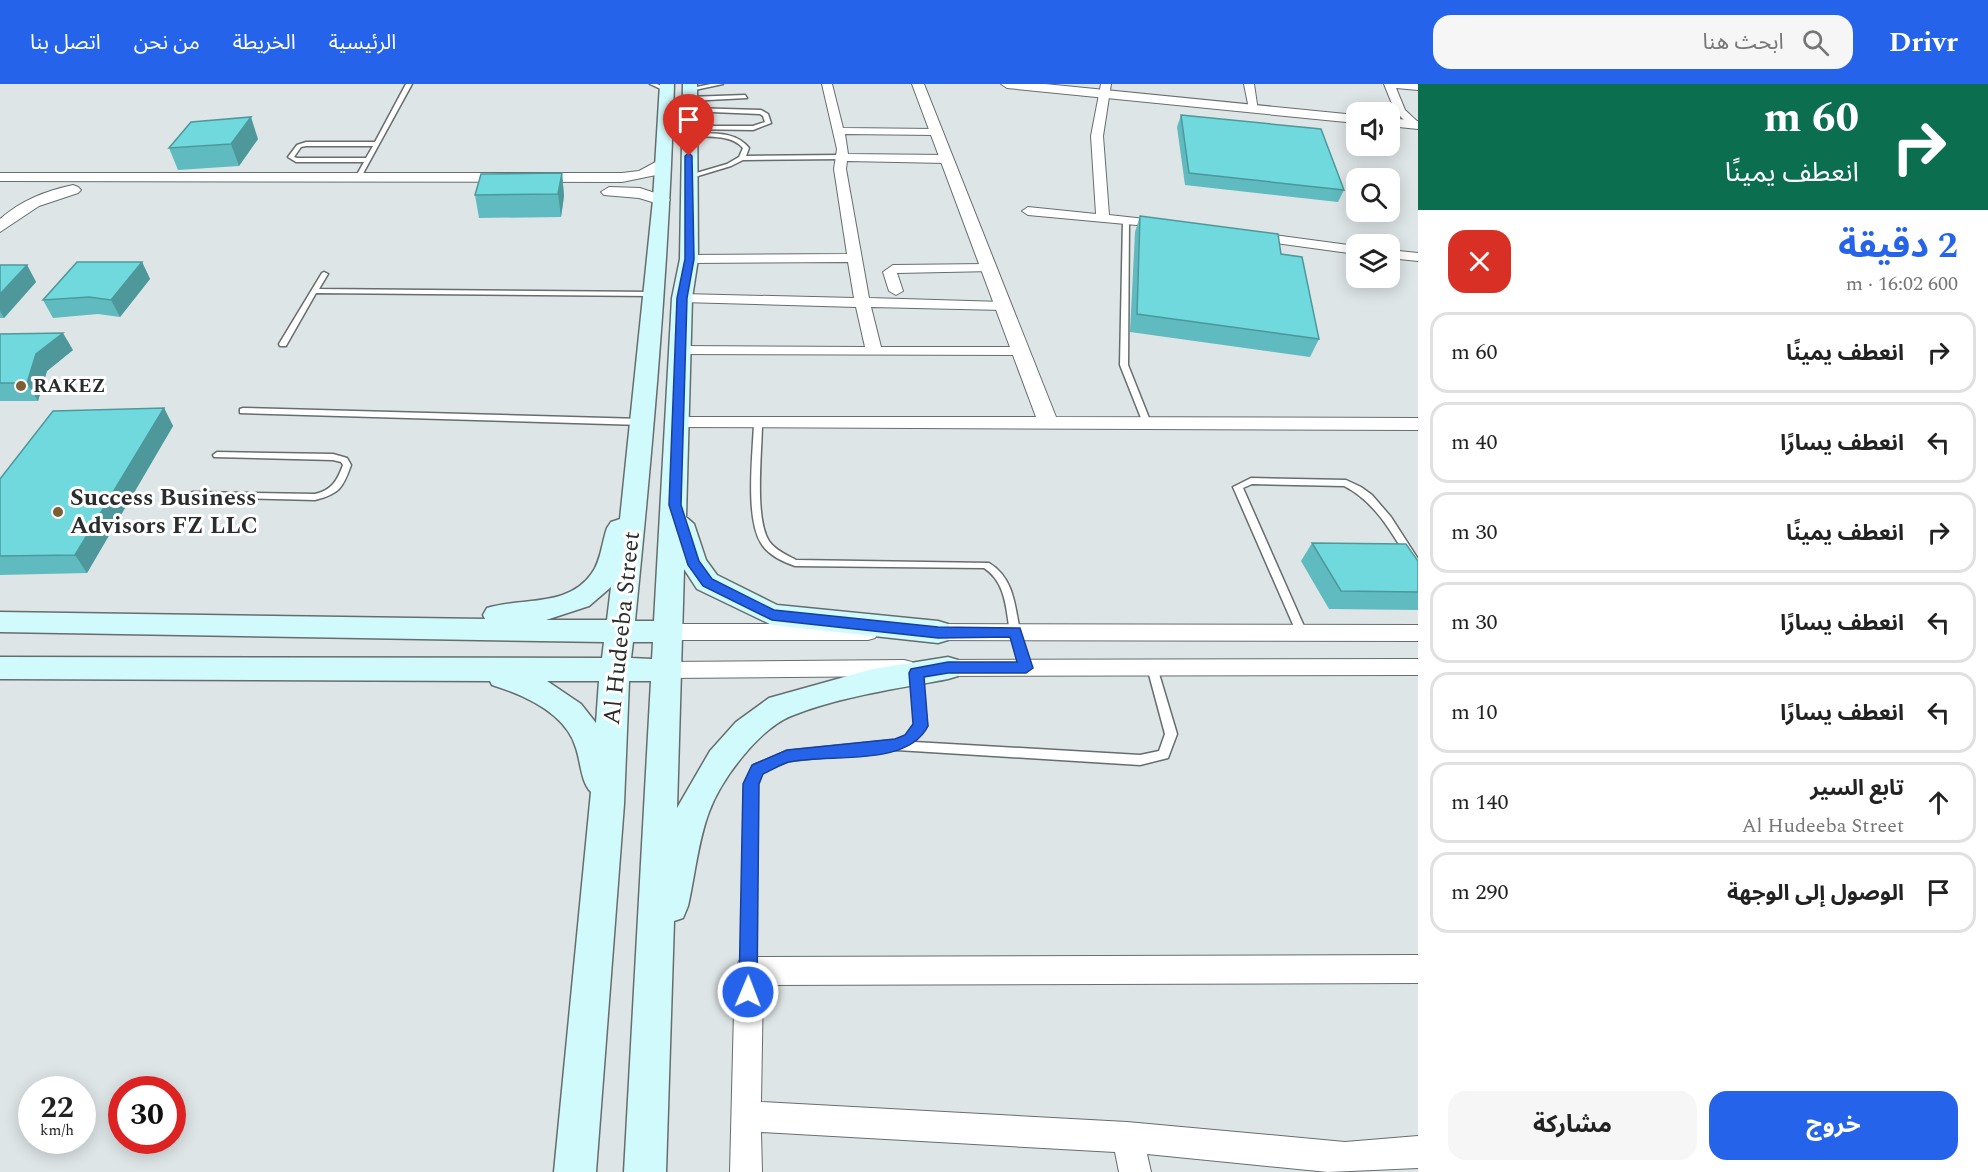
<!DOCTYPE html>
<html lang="ar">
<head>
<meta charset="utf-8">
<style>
	body { margin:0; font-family:Spectral,"Noto Sans Arabic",serif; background:#f6f6f6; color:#222; direction:rtl; height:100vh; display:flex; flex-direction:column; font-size:22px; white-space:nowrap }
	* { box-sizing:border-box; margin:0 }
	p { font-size:20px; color:#767676 }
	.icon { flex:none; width:33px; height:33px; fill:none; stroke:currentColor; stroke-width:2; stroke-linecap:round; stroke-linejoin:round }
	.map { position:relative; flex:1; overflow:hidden; direction:ltr }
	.sheet { display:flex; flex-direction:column; background:#fff; width:570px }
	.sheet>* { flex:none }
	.guide { background:#0b6e4f; color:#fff; overflow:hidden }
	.buttons { position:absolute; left:1346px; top:18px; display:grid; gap:12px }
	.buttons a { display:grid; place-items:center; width:54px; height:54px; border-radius:12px; background:#fff; box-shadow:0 3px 15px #0003; font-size:30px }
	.speed { position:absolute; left:18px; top:992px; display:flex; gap:12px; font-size:30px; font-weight:700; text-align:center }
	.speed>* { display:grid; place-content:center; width:78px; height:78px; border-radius:50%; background:#fff; box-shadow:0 3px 15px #0003; line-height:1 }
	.speed small { font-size:15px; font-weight:400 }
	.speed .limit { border:9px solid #d22; background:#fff; color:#111 }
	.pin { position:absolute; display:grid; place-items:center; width:51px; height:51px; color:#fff; margin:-62px -26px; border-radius:50% 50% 50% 0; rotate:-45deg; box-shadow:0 0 6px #0007 }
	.pin .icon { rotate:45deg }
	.me { position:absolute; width:66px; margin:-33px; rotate:1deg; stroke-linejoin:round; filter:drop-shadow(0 0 4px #0008) }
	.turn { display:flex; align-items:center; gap:21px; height:126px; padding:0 30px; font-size:27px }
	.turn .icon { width:78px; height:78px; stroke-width:2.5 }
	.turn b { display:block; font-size:42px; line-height:51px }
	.round { display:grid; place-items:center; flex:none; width:63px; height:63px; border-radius:18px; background:#f6f6f6 }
	.headline { display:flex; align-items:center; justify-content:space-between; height:102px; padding:0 30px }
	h1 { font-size:36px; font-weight:700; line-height:45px; color:#2563eb }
	.button { display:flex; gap:12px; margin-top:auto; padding:12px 30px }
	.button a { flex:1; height:69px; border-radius:18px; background:#2563eb; color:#fff; font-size:24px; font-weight:700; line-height:69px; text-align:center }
	.button a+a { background:#f6f6f6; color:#222 }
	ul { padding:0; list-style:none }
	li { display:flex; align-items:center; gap:18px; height:81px; margin:0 12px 9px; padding:0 18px; border:3px solid #e0e0e0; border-radius:18px }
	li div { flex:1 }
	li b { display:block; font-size:22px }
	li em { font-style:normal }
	header { display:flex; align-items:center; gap:36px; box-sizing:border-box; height:84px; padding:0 30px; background:#2563eb; color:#fff }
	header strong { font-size:28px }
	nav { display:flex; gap:33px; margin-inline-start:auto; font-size:21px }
	.search { width:420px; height:54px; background:#f6f6f6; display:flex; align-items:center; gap:15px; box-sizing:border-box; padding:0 21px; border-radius:18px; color:#767676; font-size:22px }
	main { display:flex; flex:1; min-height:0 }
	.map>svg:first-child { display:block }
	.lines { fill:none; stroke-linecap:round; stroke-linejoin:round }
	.service-casing { stroke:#676d6d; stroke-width:3 }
	.minor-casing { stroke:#676d6d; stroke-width:2 }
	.tertiary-casing { stroke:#676d6d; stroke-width:2 }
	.secondary-casing { stroke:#676d6d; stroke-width:3 }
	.service { fill:#fff; fill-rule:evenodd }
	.minor { fill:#fff; fill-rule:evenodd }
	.tertiary { fill:#fff; fill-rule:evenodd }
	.secondary { fill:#d0fafc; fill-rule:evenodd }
	.wall { fill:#5fbbbf }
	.shaded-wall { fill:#4e989b }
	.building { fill:#6fd9de; stroke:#4e989b; stroke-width:1.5 }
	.route { fill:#2563eb; stroke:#184099; stroke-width:1.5 }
	.poi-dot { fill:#7c5f32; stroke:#fff; stroke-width:2 }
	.labels { text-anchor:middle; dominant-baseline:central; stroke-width:6; stroke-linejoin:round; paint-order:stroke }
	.far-poi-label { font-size:20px; font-weight:bold; fill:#2a2d2d; stroke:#fff; text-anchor:start }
	.poi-label { font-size:24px; font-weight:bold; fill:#2a2d2d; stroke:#fff; text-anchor:start }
	.street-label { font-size:24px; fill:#2a2d2d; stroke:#fff }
</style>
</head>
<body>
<header>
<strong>Drivr</strong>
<div class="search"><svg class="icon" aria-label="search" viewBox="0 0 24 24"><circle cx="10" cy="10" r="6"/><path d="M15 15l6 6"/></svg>ابحث هنا</div>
<nav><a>الرئيسية</a><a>الخريطة</a><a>من نحن</a><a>اتصل بنا</a></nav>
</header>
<main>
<section class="sheet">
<div class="guide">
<div class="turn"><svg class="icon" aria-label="right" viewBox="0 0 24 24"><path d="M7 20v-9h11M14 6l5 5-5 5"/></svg><div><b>60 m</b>انعطف يمينًا</div></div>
</div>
<div class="headline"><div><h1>2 دقيقة</h1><p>600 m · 16:02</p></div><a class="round" style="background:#d93025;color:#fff"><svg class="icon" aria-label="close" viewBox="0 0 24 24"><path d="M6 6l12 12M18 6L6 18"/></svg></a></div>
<ul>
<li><svg class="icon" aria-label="right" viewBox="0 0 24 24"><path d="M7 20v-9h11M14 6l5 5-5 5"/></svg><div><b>انعطف يمينًا</b></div><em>60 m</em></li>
<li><svg class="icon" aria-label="left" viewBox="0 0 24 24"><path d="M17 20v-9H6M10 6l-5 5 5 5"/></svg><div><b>انعطف يسارًا</b></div><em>40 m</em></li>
<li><svg class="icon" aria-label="right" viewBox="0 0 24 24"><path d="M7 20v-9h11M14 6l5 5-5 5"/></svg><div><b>انعطف يمينًا</b></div><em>30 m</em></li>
<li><svg class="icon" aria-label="left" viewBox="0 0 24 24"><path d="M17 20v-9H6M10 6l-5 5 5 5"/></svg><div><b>انعطف يسارًا</b></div><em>30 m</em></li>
<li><svg class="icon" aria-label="left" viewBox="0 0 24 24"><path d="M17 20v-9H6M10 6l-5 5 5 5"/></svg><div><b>انعطف يسارًا</b></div><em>10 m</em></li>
<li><svg class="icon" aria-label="ahead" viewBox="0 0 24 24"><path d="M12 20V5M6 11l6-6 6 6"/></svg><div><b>تابع السير</b><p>Al Hudeeba Street</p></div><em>140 m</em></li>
<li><svg class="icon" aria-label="arrive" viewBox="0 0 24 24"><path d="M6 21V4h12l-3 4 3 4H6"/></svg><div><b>الوصول إلى الوجهة</b></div><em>290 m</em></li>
</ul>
<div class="button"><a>خروج</a><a>مشاركة</a></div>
</section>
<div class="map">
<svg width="1418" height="1088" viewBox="0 0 1418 1088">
	<rect width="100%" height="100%" fill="#dee5e6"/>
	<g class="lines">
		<defs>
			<g id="service">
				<path d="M406,0H412L360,95L355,94L364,78H296L288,73L297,61L306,58H375ZM306,62H373L366,74H297L294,73L301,63Z"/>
				<path d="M650,0H657L670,6L665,7Z"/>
				<path d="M711,0H723L690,7L687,5Z"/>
				<path d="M745,11L747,14L689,17L686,15L689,13Z"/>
				<path d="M689,24L761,26L768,30L771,39L753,46L688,45L686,44V42H753L765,38L763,32L760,30L687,27V25Z"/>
				<path d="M690,49C710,50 735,46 749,64L746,72L842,71L845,73L842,75L743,76L731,82L688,95L685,93L686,92L727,80L739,73L743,64C730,49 706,54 688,52V50Z"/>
				<path d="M1126,134L1129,136L1128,281L1151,339L1147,342L1143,339L1120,281L1123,136Z"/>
				<path d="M324,188L328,190L319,205L654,208L658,210L654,212L316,209L287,260L286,262H280L279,260L322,189Z"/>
				<path d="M243,324L642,335L646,338L642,341L240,329V325Z"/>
				<path d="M758,336L762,339C762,367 754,434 769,457C775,466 787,471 796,476L989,479C1014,494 1015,522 1020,548L1019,551H1011L1010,548C1006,525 1006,498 984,484L795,482C783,478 768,471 761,459C745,433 753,370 754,339Z"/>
				<path d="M217,368L333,370L347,374L351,381C343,404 339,410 315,416L190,413L188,411L190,409L193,408L315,410C332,406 337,397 343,381L341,378L333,376L214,373L213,371Z"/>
				<path d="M1251,394L1346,396L1361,403L1372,411L1391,433L1418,475V486L1414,485C1395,455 1378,419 1344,402L1252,400L1243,404L1307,549L1306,552H1298L1233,403Z"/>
				<path d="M1152,579L1156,580L1157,583L1177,650L1168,674L1140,681L897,666L788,677L762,688L757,700L756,887L754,892L749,894L744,892L742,887L745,700L754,681L787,667L896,656L906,652L915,641L911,589L912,586H920L921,589L927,642L914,658L1140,671L1159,667L1165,650L1147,583L1148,580Z"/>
			</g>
			<g id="minor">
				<path d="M822,0H832L843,44L935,45L941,48L935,51L845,50L848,70L946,71L952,75L946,79L847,77L846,85L869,214L1003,218L1010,222L1003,226L871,223L881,263H1021L1029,268L1027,271L675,270L673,267L681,262L865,263L856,223L682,218L675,214L682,210L854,214L848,178L689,179L682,175L689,171L847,170L834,85L837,65Z"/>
				<path d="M1101,0H1111L1103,52L1109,131L1164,137L1171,141L1169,144L1028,131L1022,127L1028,123L1096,130L1091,52Z"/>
				<path d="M1244,0H1254L1258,27L1249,25Z"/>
				<path d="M1384,0H1418V6L1396,4L1405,26L1418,38V42H1410L1395,27Z"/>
				<path d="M1252,148L1356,162V170L1247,155V149Z"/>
				<path d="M1389,166L1418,169V177L1389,174Z"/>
				<path d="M988,180L993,181V187L897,189L903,207L896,211L889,207L883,188L893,181Z"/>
				<path d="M669,540H868L875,542L879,548L875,554L868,556H669L662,554L658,548L662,542Z"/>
				<path d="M924,540L1418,541V557L924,556L917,554L913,548L917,542Z"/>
				<path d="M1418,575V591L935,592L927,590L924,584L927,578L935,576Z"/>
				<path d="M904,576L912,578L915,584L912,590L904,592L667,594L659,592L656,586L659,580L667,578Z"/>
				<path d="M1418,871V899L763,901L761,1018L1127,1038L1345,1058L1418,1052V1084L1328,1088L1147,1070L1151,1088H1119L1115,1068L761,1048L762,1088H730L735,887L739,877L749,873Z"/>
			</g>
			<g id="tertiary">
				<path d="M912,0H924L1056,333L1418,334V346L671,343L668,339L671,335L678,333H1036Z"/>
				<path d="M1001,0H1045L1356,31V39L1007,4Z"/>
				<path d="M1389,34L1418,37V45L1389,42Z"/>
				<path d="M663,74L670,78L656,91L622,98L0,97V89H622L639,87Z"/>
				<path d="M73,101L78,103L81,106L78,109L39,122L0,148V135C22,116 45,107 73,101Z"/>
				<path d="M609,103L640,104L667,113L670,116L662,121L639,114L604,111L601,108Z"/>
			</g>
			<path id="secondary" d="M660,0H674C669,179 653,358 635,537H654L672,214L680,175L683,0H697L698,175L692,214L686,433L694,440L706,476L717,491L777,521L938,537L948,540L952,548L948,556L938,559L772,541L697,505L684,485L677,724L710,667L736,638L769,614L873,585L948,573L958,576L963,584L958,592L948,595C896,605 841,612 791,632C759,645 721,695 709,728C698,757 695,791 688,822L683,834L674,837L666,1088H624L651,597H629L624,720L596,1088H554L591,708C581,698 581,679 576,664C566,629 524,611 492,601L490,597L0,595V573L602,574L604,558L0,548V528L485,535L483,531L487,524C522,513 568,524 592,489C601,477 602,458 607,444L611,438L620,435L653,116ZM611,503L607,536H546L589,522ZM633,558H653L652,575L631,574ZM547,597H599L596,639L581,620Z"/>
		</defs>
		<use href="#service" class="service-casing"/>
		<use href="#minor" class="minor-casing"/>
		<use href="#tertiary" class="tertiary-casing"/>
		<use href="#secondary" class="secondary-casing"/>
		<use href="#service" class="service"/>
		<use href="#minor" class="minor"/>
		<use href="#tertiary" class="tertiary"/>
		<use href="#secondary" class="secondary"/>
	</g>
	<g class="wall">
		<path d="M1181,31L1344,106L1338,118L1185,101L1177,43Z"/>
		<path d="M258,55L239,82L178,86L169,64Z"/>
		<path d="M562,89L564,112L561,133L479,134L475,111Z"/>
		<path d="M1140,132L1281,170L1319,255L1310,273L1130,248L1135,148Z"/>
		<path d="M142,178L150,195L120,233L98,230L53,234L43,216Z"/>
		<path d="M0,181H27L36,198L4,234H0Z"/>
		<path d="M0,250L73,266L47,287L38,317H0Z"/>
		<path d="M164,324L173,342L87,489L0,491V395Z"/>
		<path d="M1312,459L1418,508V526L1329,525L1301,477Z"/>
	</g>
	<g class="shaded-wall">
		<path d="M251,33L258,55L239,82L231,60Z"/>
		<path d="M562,89L564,112L561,133L558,110Z"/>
		<path d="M142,178L150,195L120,233L111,216Z"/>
		<path d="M27,181L36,198L4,234L0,227V210Z"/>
		<path d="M63,249L73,266L47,287L38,317L27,299L36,270Z"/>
		<path d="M164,324L173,342L87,489L75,471Z"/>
	</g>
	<g class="building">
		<path d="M1181,31L1321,45L1344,106L1189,89Z"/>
		<path d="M251,33L231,60L169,64L191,38Z"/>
		<path d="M562,89L558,110L475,111L481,90Z"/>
		<path d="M1140,132L1278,150L1281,170L1302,173L1319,255L1137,230Z"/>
		<path d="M77,178H142L111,216L89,213L43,216Z"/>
		<path d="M0,181H27L0,210Z"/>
		<path d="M63,249L36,270L27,299H0V250Z"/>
		<path d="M164,324L75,471L0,472V395L53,327Z"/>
		<path d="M1312,459L1406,460L1418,477V508L1341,507Z"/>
	</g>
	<path class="route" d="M689,69L692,72L694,175L687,214L681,421L699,477L712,495L774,526L938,543L1020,544L1033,584L1026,589H948L924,593L928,642C907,684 830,669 789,678C781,680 772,686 763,690L759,700L757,908L755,914L748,917L742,914L739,908L743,700L752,681L787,666L895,655L905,651L913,640L909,589L911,585L948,578H1017L1010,553L938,554L772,536L703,502L688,481L669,421L677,214L685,175V72Z"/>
	<g class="poi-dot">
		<circle cx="21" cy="302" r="6"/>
		<circle cx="58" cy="428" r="6"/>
	</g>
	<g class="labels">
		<g class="far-poi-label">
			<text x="33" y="302">RAKEZ</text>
		</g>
		<g class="poi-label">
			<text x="70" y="414">Success Business<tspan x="70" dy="28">Advisors FZ LLC</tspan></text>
		</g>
		<g class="street-label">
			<text transform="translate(622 544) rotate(-84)">Al Hudeeba Street</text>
		</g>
	</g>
</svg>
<div class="buttons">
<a><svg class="icon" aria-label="sound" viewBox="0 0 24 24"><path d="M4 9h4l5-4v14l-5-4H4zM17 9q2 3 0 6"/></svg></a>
<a><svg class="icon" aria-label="search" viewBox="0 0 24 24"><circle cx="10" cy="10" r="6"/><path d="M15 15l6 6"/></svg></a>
<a><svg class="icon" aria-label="layers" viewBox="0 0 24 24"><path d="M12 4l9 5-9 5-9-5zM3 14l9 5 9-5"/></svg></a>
</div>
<div class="speed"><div>22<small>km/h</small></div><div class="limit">30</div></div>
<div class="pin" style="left:689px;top:72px;background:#d93025"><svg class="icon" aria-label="arrive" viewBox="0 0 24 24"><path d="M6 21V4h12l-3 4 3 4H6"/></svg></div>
<svg class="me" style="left:748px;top:908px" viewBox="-20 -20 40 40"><circle r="17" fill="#2563eb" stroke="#fff" stroke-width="3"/><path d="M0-11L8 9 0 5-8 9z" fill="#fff"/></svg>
</div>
</main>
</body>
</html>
